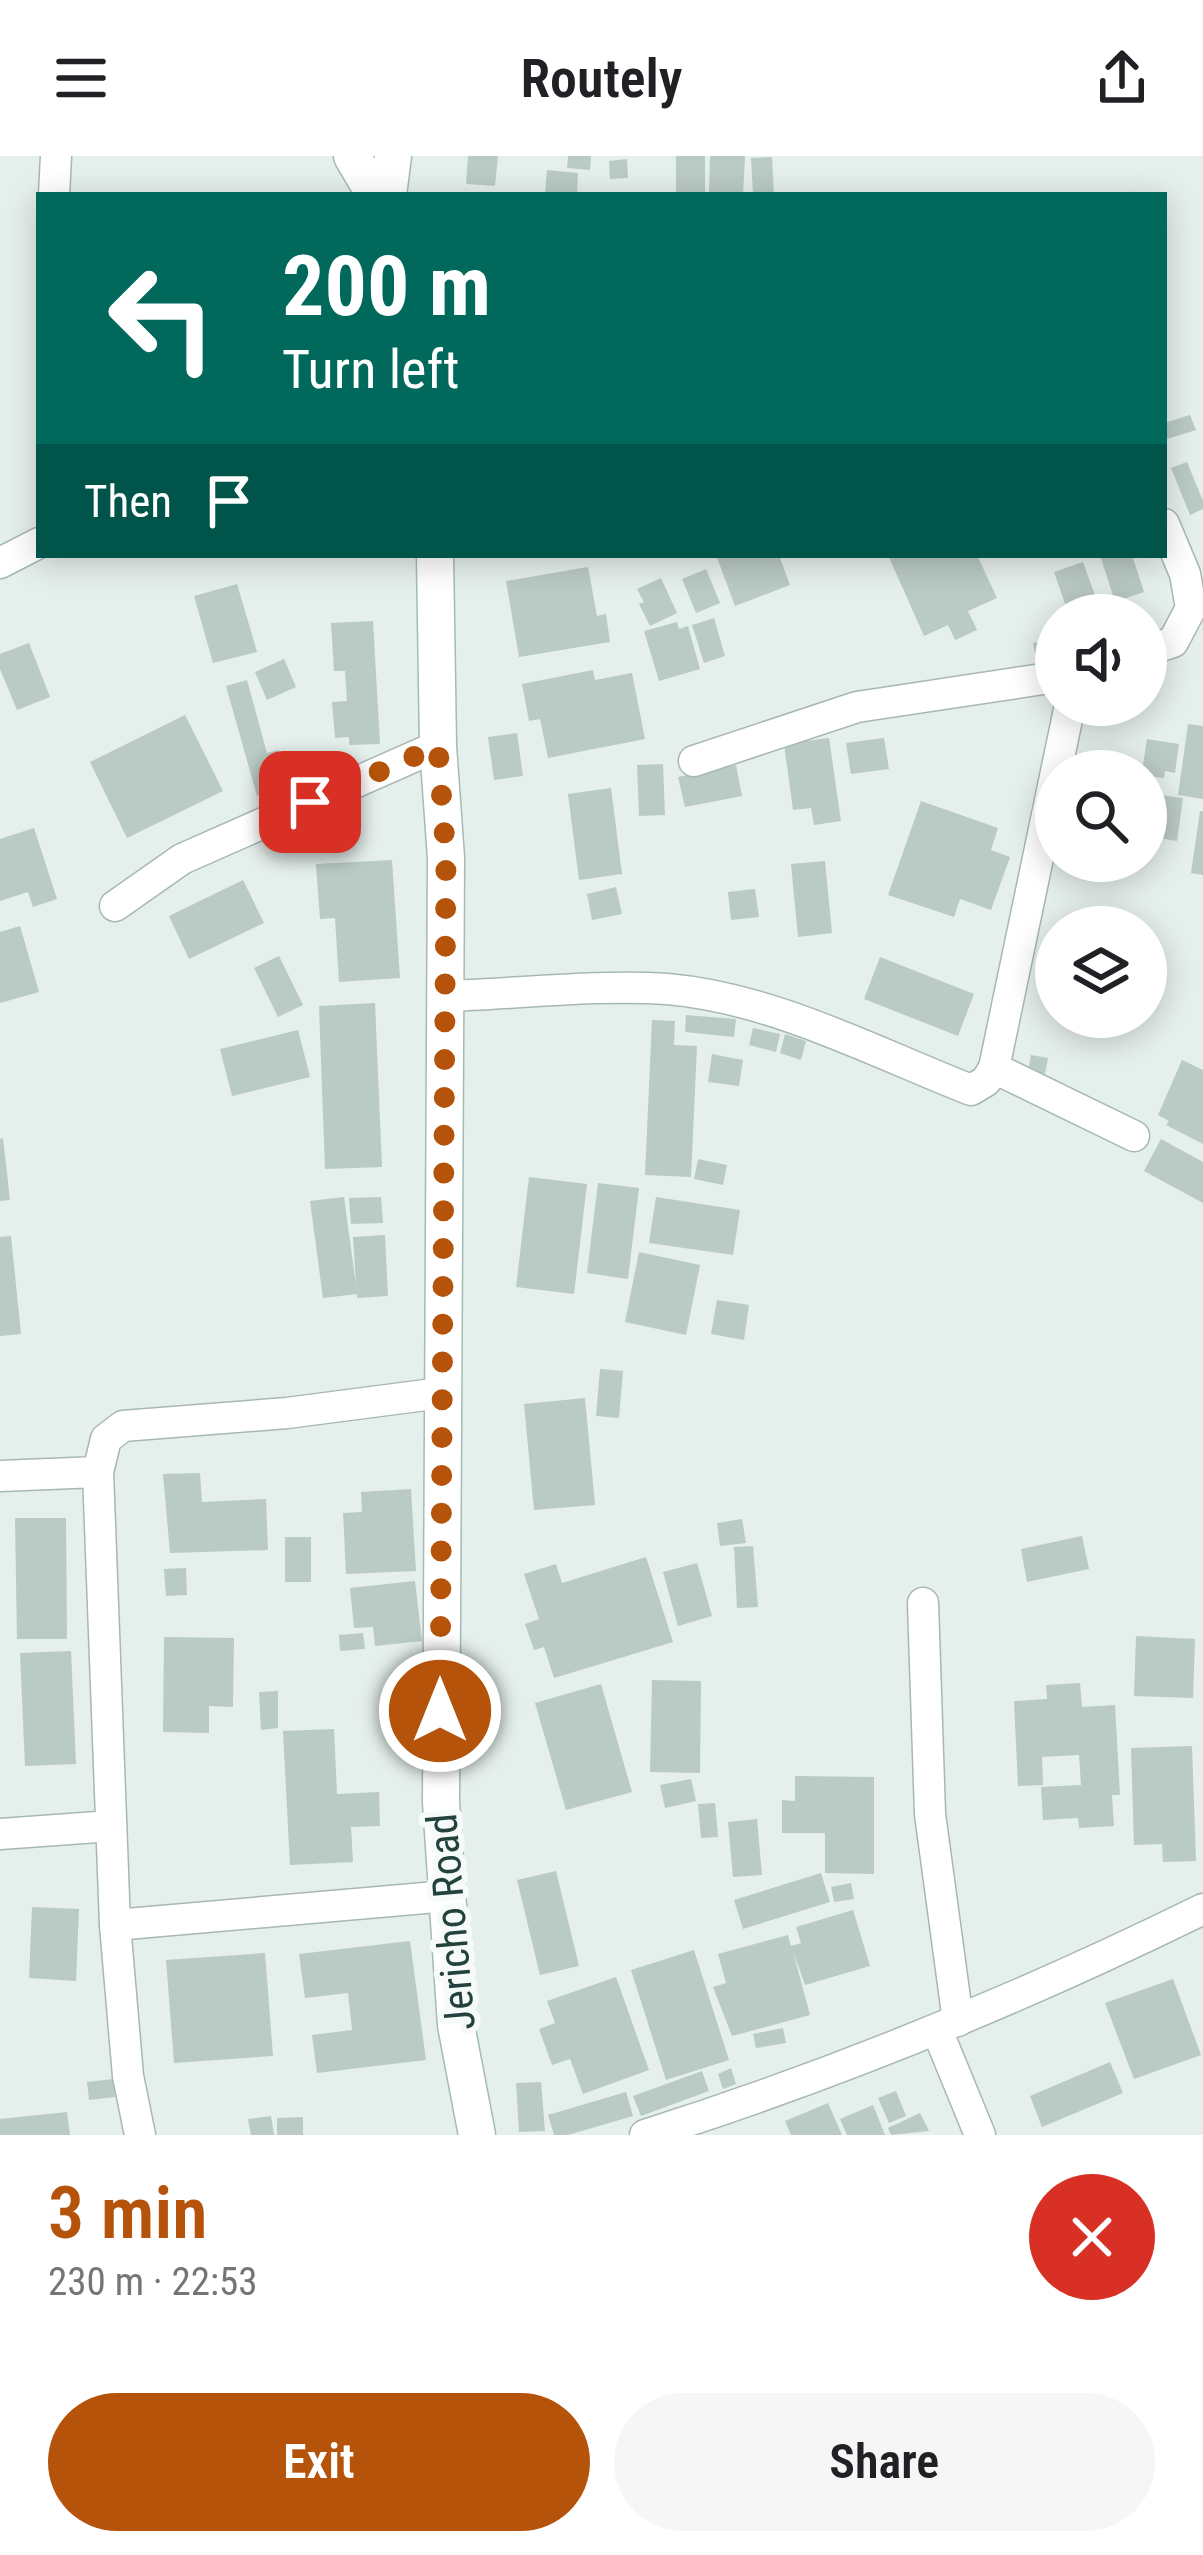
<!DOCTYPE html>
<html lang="en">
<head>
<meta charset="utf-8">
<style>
	body { margin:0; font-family:"Roboto Condensed",sans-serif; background:#f6f6f6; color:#202124; height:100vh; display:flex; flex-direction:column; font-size:45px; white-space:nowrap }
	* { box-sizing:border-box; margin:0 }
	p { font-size:39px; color:#757577 }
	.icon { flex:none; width:66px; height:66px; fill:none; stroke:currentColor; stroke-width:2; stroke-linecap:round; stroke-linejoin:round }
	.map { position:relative; height:1979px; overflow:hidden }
	.side { display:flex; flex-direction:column; background:#fff; flex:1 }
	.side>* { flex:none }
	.hud { position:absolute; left:36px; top:36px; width:1131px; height:366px; border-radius:0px; box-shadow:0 6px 30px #0003; background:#00695c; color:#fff; overflow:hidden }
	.buttons { position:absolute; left:1035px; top:438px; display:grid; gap:24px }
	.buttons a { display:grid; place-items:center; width:132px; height:132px; border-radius:50%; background:#fff; box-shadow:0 6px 30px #0003; font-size:60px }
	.pin { position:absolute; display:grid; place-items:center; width:102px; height:102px; color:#fff; margin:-51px; border-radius:24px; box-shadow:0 6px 18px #0006 }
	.me { position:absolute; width:132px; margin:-66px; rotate:0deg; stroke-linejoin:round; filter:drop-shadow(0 0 9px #0008) }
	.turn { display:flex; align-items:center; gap:42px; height:252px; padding:0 48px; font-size:54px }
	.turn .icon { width:156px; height:156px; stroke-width:2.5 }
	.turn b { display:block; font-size:84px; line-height:102px }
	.then { display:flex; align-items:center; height:114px; padding:0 48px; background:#0003; gap:24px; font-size:45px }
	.round { display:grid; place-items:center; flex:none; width:126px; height:126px; border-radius:63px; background:#f6f6f6 }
	.summary { display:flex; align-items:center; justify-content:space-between; height:204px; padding:0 48px }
	h1 { font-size:72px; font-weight:600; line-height:90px; color:#b45309 }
	.action { display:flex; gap:24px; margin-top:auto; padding:24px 48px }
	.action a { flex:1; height:138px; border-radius:72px; background:#b45309; color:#fff; font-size:48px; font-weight:600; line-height:138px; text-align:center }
	.action a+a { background:#f6f6f6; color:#202124 }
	header { display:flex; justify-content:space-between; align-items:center; height:156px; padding:0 48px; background:#fff; font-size:54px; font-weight:600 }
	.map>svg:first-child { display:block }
	.building { fill:#bacac5 }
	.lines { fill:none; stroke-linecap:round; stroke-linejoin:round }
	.street-casing { stroke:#a7b8b4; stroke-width:33 }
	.secondary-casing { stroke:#a3bbb6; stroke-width:39 }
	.street { stroke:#fff; stroke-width:30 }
	.secondary { stroke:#fff; stroke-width:36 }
	.route { stroke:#b45309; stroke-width:21; stroke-dasharray:0 37.8 }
	.labels { text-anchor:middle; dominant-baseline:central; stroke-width:12; stroke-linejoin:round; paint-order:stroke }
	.street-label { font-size:42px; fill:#23423e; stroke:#f6fbf9 }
</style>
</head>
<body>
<header><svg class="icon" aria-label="menu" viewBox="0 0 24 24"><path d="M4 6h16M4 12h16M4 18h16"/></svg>Routely<svg class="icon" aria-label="share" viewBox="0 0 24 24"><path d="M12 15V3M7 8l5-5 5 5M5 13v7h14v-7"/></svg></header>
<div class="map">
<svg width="1203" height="1979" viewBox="0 0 1203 1979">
	<rect width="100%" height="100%" fill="#e5efec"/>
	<g class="building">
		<path d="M468,0H498L495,30L466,28Z"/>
		<path d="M568,0H591L590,14L567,12Z"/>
		<rect x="676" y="0" width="29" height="39"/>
		<path d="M710,0H745L743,39H709Z"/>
		<path d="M772,1L774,39H753L751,2Z"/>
		<path d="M627,3L628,22L610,23L609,5Z"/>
		<path d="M547,14L578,17L577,39H545Z"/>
		<path d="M1190,259L1196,274L1164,284V267Z"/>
		<path d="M1187,306L1203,345V353L1190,359L1171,312Z"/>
		<path d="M716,399H779L790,429L735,450Z"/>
		<path d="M888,399H977L997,442L968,455L977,474L955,484L948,469L924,480Z"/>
		<path d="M1100,399H1132L1144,436L1115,446Z"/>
		<path d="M1083,406L1101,456L1069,459L1054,416Z"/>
		<path d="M588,411L597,460L606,458L610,486L519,501L506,425Z"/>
		<path d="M706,413L720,447L696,457L682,423Z"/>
		<path d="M661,422L677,457L650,470L639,448L644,446L637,433Z"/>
		<path d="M237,428L257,496L213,507L194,440Z"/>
		<path d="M714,462L725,500L704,507L692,469Z"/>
		<path d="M373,465L380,588L349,589V581L335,582L332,546L347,545L345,515H334L331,467Z"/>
		<path d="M677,466L679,473L688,470L700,513L659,525L644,475Z"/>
		<path d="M1056,482V508L1038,513L1033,487Z"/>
		<path d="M29,487L50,541L17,554L0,513V498Z"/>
		<path d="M284,503L296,531L267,544L255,516Z"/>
		<path d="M593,514L595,524L632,517L645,583L548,602L540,563L529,565L522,528Z"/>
		<path d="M247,524L267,597L278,594L288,631L257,640L226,530Z"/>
		<path d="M185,559L223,635L127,682L90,606Z"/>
		<path d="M1188,568L1203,570V643L1178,639Z"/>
		<path d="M517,577L523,620L494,624L488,581Z"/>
		<path d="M829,582L841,665L814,669L811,652L793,654L784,588Z"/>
		<path d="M884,582L889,613L851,618L846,587Z"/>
		<path d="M1147,583L1179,588L1175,617L1165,615L1164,622L1146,620L1142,615Z"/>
		<path d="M663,608L665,659L639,660L637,609Z"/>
		<path d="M307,609L316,630L298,637L289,617Z"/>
		<path d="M736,609L742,640L685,651L678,621Z"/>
		<path d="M1146,622L1155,623L1153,638L1183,642L1177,685L1146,680Z"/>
		<path d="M611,632L622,718L579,724L568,638Z"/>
		<path d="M921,645L998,672L991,694L1010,701L991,754L960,743L954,761L888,739Z"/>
		<path d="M1200,655H1203V719L1191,717Z"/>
		<path d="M34,672L57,743L33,751L28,736L0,745V683Z"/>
		<path d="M392,704L400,822L339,826L335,762L320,763L316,708Z"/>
		<path d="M825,705L832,777L798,781L791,708Z"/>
		<path d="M243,724L264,767L189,803L169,760Z"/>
		<path d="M616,731L622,758L592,764L587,738Z"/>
		<path d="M755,733L759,761L731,764L728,736Z"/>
		<path d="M20,770L39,836L0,847V776Z"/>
		<path d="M279,800L303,849L278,861L254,812Z"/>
		<path d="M880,801L974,838L958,880L864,843Z"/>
		<path d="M375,847L382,1011L325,1013L319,850Z"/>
		<path d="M686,859L736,863L734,881L685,876Z"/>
		<path d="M652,864L675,865L674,889L697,890L691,1021L645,1019Z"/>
		<path d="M753,872L780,878L776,896L749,889Z"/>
		<path d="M298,874L310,921L232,940L220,893Z"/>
		<path d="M785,878L806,885L801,904L780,897Z"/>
		<path d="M712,898L743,904L739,930L708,926Z"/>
		<path d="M1031,899L1048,902L1045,918L1028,915Z"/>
		<path d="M1182,904L1203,914V988L1166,969L1169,965L1158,959Z"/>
		<path d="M3,982L10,1044L0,1045V983Z"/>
		<path d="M1161,983L1203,1006V1047L1144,1015Z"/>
		<path d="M698,1003L727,1009L723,1029L694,1023Z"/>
		<path d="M529,1021L587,1028L574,1138L516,1131Z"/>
		<path d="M598,1027L639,1032L628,1123L587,1117Z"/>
		<path d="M344,1041L356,1129L353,1081L385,1079L388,1140L357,1142V1138L323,1142L310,1045Z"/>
		<path d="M381,1041L383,1067L351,1068L349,1042Z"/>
		<path d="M656,1041L740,1054L733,1099L649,1087Z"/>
		<path d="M11,1080L21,1178L0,1180V1081Z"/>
		<path d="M639,1096L700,1109L686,1179L625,1166Z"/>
		<path d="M717,1144L749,1149L744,1184L711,1178Z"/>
		<path d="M600,1213L623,1215L619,1262L596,1260Z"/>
		<path d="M585,1242L595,1349L534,1354L524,1248Z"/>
		<path d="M200,1317L202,1346L266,1343L268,1394L170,1397L163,1318Z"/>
		<path d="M411,1333L416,1415L346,1418L343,1357L362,1356L361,1336Z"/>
		<path d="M15,1362H66L67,1483H17Z"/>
		<path d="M742,1363L746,1387L720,1390L717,1367Z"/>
		<path d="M1082,1380L1089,1413L1027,1426L1021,1393Z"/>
		<rect x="285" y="1381" width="26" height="45"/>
		<path d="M753,1390L758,1451L737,1452L734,1391Z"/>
		<path d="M646,1401L673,1486L554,1522L544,1491L534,1494L525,1468L539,1463L524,1418L556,1408L562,1427Z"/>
		<path d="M697,1407L712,1460L678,1470L663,1416Z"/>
		<path d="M186,1412L187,1439L166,1440L164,1413Z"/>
		<path d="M415,1425L422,1485L375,1490L373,1471L354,1472L350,1432Z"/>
		<path d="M363,1477L365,1493L340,1495L339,1479Z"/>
		<path d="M1136,1480L1195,1483L1193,1542L1134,1540Z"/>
		<path d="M164,1481L234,1482L233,1551L209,1550V1577L163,1576Z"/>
		<path d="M71,1495L76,1608L25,1610L20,1497Z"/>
		<path d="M652,1524L701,1525L700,1617L650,1616Z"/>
		<path d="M1080,1527L1082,1551L1115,1549L1120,1639H1112L1114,1670L1079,1672L1078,1662L1043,1664L1041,1631L1081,1629L1079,1599L1042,1601L1043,1629L1018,1630L1014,1545L1047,1543L1046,1529Z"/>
		<path d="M601,1528L632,1636L566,1654L535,1547Z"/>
		<path d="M278,1535V1572L261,1574L259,1536Z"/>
		<path d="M334,1573L337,1638L379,1636L380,1670L351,1671L353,1706L290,1709L283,1575Z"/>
		<path d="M1192,1590L1196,1705L1163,1706L1162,1688L1134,1689L1131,1592Z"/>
		<path d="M795,1620L874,1621V1718L825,1717V1677H782V1644L795,1645Z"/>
		<path d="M691,1623L696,1645L665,1652L660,1629Z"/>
		<path d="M715,1647L718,1681L701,1682L698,1648Z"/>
		<path d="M757,1663L762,1719L733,1721L728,1666Z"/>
		<path d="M556,1715L579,1810L540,1819L517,1724Z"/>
		<path d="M821,1717L830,1746L743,1773L734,1744Z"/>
		<path d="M851,1727L854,1743L834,1746L831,1731Z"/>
		<path d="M32,1751L79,1753L76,1825L29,1822Z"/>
		<path d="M853,1754L870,1810L805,1829L793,1795L810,1859L732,1880L713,1831L726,1827L718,1798L788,1779L791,1790L801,1787L796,1771Z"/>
		<path d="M410,1785L426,1904L317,1917L312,1879L352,1874L348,1837L305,1842L299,1798Z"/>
		<path d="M694,1794L729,1904L666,1924L631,1814Z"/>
		<path d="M265,1797L273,1900L174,1907L166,1804Z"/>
		<path d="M616,1821L649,1914L583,1938L570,1903L552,1909L539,1873L555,1867L547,1845Z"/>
		<path d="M1173,1823L1201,1899L1134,1923L1105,1847Z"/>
		<path d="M783,1872L786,1887L756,1892L753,1878Z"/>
		<path d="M1110,1906L1123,1937L1042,1971L1030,1940Z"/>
		<path d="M731,1912L736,1928L723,1933L718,1918Z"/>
		<path d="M702,1915L709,1935L641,1960L633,1940Z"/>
		<path d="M113,1923L115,1941L89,1944L87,1926Z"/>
		<path d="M541,1926L545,1975L519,1976L516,1927Z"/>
		<path d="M896,1935L906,1960L889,1967L878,1942Z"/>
		<path d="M626,1936L633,1960L568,1979H554L548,1959Z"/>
		<path d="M828,1947L842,1979H791L785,1965Z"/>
		<path d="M873,1949L885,1979H847L840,1963Z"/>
		<path d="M67,1956L70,1979H0V1963Z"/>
		<path d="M920,1957L929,1975L891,1979L888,1972Z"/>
		<path d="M271,1960L274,1979H251L248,1963Z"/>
		<path d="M303,1961V1979H277V1962Z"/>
	</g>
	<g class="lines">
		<defs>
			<g id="street">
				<path d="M54,39L56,0"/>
				<path d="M0,407L39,387"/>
				<path d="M1146,495L1173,486L1191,452L1185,418L1164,368"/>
				<path d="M694,605L857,551L1056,521"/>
				<path d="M115,750L182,703L438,590"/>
				<path d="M446,840C516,838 598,828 667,833C773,842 874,896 971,934L986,925L994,912L1070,549"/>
				<path d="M994,912L1134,980"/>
				<path d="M98,1316L115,1769L128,1920L140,1979"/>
				<path d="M0,1320L98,1316L106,1283L123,1270L287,1257L441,1237"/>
				<path d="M923,1447L930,1658L958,1865"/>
				<path d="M0,1678L111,1670"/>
				<path d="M115,1769L448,1740"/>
				<path d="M937,1874L980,1979"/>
				<path d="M645,1979C837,1918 1022,1842 1203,1753"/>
			</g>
			<g id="secondary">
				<path d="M352,0L375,39"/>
				<path d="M388,39L393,0"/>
				<path d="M435,399L438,590L446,702L441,1646L456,1869L477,1979"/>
			</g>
		</defs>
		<use href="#street" class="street-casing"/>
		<use href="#secondary" class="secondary-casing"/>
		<use href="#street" class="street"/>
		<use href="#secondary" class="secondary"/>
	</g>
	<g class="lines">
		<path class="route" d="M310,646L438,590L446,702L440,1555"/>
	</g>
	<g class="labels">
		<g class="street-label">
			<text transform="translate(451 1766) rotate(-95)">Jericho Road</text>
		</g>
	</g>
</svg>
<div class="buttons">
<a><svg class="icon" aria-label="sound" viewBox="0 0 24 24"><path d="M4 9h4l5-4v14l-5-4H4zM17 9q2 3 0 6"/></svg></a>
<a><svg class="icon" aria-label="search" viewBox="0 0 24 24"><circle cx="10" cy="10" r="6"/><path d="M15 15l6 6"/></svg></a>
<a><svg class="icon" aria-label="layers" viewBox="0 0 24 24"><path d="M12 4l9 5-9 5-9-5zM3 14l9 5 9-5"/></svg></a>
</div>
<div class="pin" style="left:310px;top:646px;background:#d93025"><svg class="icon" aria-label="arrive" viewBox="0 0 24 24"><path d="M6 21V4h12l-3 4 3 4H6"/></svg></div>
<svg class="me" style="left:440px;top:1555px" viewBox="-20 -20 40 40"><circle r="17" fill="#b45309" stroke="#fff" stroke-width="3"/><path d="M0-11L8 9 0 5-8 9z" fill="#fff"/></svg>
<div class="hud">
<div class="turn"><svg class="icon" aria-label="left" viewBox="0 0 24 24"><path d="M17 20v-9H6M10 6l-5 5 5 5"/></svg><div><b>200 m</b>Turn left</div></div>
<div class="then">Then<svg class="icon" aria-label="arrive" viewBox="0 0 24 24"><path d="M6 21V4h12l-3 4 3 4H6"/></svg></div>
</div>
</div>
<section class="side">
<div class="summary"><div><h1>3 min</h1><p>230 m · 22:53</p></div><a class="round" style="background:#d93025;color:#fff"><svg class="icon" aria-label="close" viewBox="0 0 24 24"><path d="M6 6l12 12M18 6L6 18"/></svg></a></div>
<div class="action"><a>Exit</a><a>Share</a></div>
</section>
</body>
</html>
